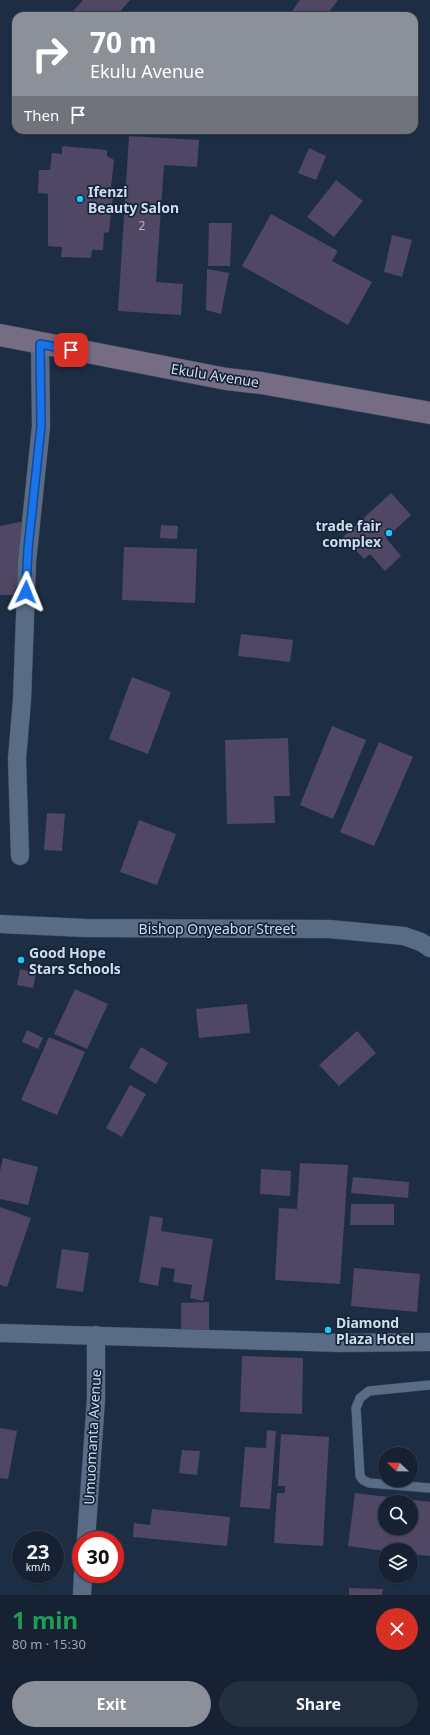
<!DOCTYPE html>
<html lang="en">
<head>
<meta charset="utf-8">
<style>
	body { margin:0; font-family:"Noto Sans",sans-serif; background:#232f3f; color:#f1f3f6; height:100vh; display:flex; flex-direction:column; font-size:15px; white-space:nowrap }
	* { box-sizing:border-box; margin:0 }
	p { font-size:13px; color:#9ea4ac }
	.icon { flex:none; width:22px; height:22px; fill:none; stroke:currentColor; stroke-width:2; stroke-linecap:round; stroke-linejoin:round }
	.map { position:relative; height:1595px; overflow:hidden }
	.drawer { display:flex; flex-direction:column; background:#162233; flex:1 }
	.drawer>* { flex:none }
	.hud { position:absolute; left:12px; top:12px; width:406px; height:122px; border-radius:12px; box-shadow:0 1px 3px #0004,0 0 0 1px #353f4e; background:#8c9099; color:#fff; overflow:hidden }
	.needle { width:26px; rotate:292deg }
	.controls { position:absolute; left:378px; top:1447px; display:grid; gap:8px }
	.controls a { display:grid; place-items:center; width:40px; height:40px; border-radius:50%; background:#162233; box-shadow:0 1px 3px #0004,0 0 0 1px #353f4e; font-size:20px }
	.speed { position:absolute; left:12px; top:1531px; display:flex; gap:8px; font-size:20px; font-weight:700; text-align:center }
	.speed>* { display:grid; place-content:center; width:52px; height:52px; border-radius:50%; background:#162233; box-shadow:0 1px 3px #0004,0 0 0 1px #353f4e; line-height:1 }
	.speed small { font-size:10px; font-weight:400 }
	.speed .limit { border:6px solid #d22; background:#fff; color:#111 }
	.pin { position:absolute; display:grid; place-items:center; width:34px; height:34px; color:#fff; margin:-17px; border-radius:8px; box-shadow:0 2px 6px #0006 }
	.me { position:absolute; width:44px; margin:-22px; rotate:2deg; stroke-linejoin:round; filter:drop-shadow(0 0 3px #0008) }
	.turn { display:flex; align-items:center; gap:14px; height:84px; padding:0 12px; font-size:18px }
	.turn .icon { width:52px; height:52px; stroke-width:2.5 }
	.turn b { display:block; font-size:28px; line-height:34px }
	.then { display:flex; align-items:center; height:38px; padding:0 12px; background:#0003; gap:8px; font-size:15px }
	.round { display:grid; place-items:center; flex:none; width:42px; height:42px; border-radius:21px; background:#232f3f }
	.overview { display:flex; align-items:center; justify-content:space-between; height:68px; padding:0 12px }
	h1 { font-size:24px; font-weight:700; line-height:30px; color:#1e9e55 }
	.cta { display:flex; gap:8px; margin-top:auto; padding:8px 12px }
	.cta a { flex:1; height:46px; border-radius:24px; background:#8c9099; color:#fff; font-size:16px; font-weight:700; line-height:46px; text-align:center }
	.cta a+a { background:#232f3f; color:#f1f3f6 }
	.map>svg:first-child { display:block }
	.building { fill:#4f4763; fill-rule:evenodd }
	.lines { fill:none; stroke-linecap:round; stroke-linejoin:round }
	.service-casing { stroke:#3b495c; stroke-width:10 }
	.minor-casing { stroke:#3b495c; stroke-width:19 }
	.secondary-casing { stroke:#3b495c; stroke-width:23 }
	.service { stroke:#596c86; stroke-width:9 }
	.minor { stroke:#596c86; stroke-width:18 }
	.secondary { stroke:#766c84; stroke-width:22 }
	.route-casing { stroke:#114b97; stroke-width:10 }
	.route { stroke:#1a73e8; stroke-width:7 }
	.poi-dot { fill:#1acafc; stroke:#14243a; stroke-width:1.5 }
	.labels { text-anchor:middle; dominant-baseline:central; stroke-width:3.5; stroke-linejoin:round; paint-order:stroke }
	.number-label { font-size:12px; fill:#b0b7c9 }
	.poi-label { font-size:14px; font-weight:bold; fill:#d1dceb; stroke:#14243a; text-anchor:start }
	.street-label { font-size:14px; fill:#d1dceb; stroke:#14243a }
</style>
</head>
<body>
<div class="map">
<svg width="430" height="1595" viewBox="0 0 430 1595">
	<rect width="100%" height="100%" fill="#1d2e44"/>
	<g class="building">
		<path d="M83,0H130L116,16H69Z"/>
		<path d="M300,0H338L326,16H293L290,14Z"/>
		<path d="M129,136L199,140L197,167L164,165L156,282L183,284L181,315L118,311Z"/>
		<path d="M62,146L107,150V156L114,160L111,187H114L112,204H109V211L111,212L109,232L104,233L103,250H92L91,258L61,257L62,247L48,246V194L38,193L39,170H50L52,153L62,154Z"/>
		<path d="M309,148L326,156L316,180L298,173Z"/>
		<path d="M336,180L363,201L334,237L307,217Z"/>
		<path d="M271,214L338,251L332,261L372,282L348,325L242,266Z"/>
		<path d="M209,223H232L230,266H208Z"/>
		<path d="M392,235L412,240L402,277L384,272Z"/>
		<path d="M207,269L229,273L221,314L206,310Z"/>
		<path d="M391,493L411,515L386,538L401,556L385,571L370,554L364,559L343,537Z"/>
		<path d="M25,521L19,595H0V526Z"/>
		<path d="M161,525L178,526L177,539L160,538Z"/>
		<path d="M124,547L197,549L195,603L122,600Z"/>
		<path d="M241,634L293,640L290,662L238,656Z"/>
		<path d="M132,677L171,692L148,754L109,739Z"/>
		<path d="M332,726L366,740L333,819L300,805Z"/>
		<path d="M288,738L290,796H274L275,823L227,824L225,740Z"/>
		<path d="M379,742L413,757L374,846L340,832Z"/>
		<path d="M47,813L65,814L62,851L44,850Z"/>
		<path d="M139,820L176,834L157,885L120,872Z"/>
		<path d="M20,969L36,973L33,988L17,985Z"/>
		<path d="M75,989L108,1004L87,1049L54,1034Z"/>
		<path d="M247,1004L250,1033L199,1038L196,1009Z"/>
		<path d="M27,1030L43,1038L38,1049L22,1042Z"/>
		<path d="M357,1031L376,1053L339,1086L319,1065Z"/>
		<path d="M49,1037L85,1052L57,1115L21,1100Z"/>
		<path d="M141,1047L168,1063L156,1084L129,1068Z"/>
		<path d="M130,1085L146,1094L122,1137L106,1128Z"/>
		<path d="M3,1158L38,1167L28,1205L0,1199V1171Z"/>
		<path d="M300,1163L348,1165L340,1284L275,1280L279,1208L297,1209Z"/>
		<path d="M261,1169L291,1171L290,1196L260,1194Z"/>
		<path d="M353,1177L409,1182L408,1198L351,1193Z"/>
		<path d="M351,1204H394V1225H350Z"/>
		<path d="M0,1207L31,1218L7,1287L0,1285Z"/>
		<path d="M150,1216L163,1218L161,1231L213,1239L203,1301L190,1298L192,1285L173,1282L175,1269L161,1267L158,1286L139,1282Z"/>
		<path d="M62,1249L89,1253L83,1292L56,1288Z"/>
		<path d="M354,1268L420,1274L417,1312L351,1306Z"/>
		<path d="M209,1302V1330L181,1331V1303Z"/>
		<path d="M242,1356L303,1358L302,1414L240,1412Z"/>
		<path d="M0,1428L17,1431L8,1479L0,1478Z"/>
		<path d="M267,1430L276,1431L270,1509L240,1507L245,1447L266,1448Z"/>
		<path d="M281,1434L329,1437L323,1546L274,1543L277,1493H285V1486H278Z"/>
		<path d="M182,1450L200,1451L197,1475L179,1473Z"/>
		<path d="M355,1493L430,1502V1556L411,1554V1550L385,1551L348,1546ZM385,1502H411V1528H385Z"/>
		<path d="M152,1509L230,1517L227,1546L133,1537L134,1523L150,1525Z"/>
		<path d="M349,1588L383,1589L382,1595H349Z"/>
	</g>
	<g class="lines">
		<defs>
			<path id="service" d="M430,1385L369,1391L360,1398L356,1408L360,1476L363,1480L369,1483L430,1488"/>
			<g id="minor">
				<path d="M20,856L17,759L22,700L27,562L41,426L40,344"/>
				<path d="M0,924L85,928L329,929L404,936L421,942L430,948"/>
				<path d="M0,1333L342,1343L430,1342"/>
				<path d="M86,1540L96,1399V1335"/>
				<path d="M82,1595L83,1574"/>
			</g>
			<path id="secondary" d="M0,335L226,379L261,383L430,413"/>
		</defs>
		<use href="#service" class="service-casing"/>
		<use href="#minor" class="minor-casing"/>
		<use href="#secondary" class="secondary-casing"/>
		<use href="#service" class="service"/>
		<use href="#minor" class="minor"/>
		<use href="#secondary" class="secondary"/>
	</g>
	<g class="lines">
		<defs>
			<path id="route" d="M26,592L28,549L41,426L40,344L71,350"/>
		</defs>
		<use href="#route" class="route-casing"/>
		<use href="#route" class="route"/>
	</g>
	<g class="poi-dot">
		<circle cx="80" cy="199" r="4"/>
		<circle cx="389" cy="533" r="4"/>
		<circle cx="21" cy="960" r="4"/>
		<circle cx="328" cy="1330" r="4"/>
	</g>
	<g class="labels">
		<g class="number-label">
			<text x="142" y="225">2</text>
		</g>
		<g class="poi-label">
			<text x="88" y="191">Ifenzi<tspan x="88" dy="16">Beauty Salon</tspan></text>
			<text x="381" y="525" text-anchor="end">trade fair<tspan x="381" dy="16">complex</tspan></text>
			<text x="29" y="952">Good Hope<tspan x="29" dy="16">Stars Schools</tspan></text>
			<text x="336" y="1322">Diamond<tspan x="336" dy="16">Plaza Hotel</tspan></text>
		</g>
		<g class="street-label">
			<text transform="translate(215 375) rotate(9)">Ekulu Avenue</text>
			<text x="217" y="928">Bishop Onyeabor Street</text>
			<text transform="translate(92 1437) rotate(-87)">Umuomanta Avenue</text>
		</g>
	</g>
</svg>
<div class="controls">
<a><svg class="needle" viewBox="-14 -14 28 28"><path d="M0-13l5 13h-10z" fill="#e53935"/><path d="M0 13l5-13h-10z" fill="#9ea4ac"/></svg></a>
<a><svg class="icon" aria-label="search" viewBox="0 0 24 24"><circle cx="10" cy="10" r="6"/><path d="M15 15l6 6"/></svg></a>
<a><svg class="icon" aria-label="layers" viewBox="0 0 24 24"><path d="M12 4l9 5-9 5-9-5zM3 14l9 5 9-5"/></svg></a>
</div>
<div class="speed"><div>23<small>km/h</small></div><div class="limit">30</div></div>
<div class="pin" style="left:71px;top:350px;background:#d93025"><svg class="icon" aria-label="arrive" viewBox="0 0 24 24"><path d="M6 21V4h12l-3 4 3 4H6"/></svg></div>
<svg class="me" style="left:26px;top:592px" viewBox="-20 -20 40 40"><path d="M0-17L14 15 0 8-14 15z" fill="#1a73e8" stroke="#fff" stroke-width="4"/></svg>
<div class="hud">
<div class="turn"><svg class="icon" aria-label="right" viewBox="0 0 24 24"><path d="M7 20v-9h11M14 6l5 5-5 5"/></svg><div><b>70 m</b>Ekulu Avenue</div></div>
<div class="then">Then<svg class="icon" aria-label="arrive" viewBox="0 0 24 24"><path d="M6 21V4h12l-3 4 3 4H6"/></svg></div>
</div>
</div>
<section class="drawer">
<div class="overview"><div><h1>1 min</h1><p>80 m · 15:30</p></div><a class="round" style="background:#d93025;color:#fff"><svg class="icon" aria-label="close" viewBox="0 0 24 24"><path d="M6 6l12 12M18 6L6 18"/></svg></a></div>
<div class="cta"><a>Exit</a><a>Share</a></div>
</section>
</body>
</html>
